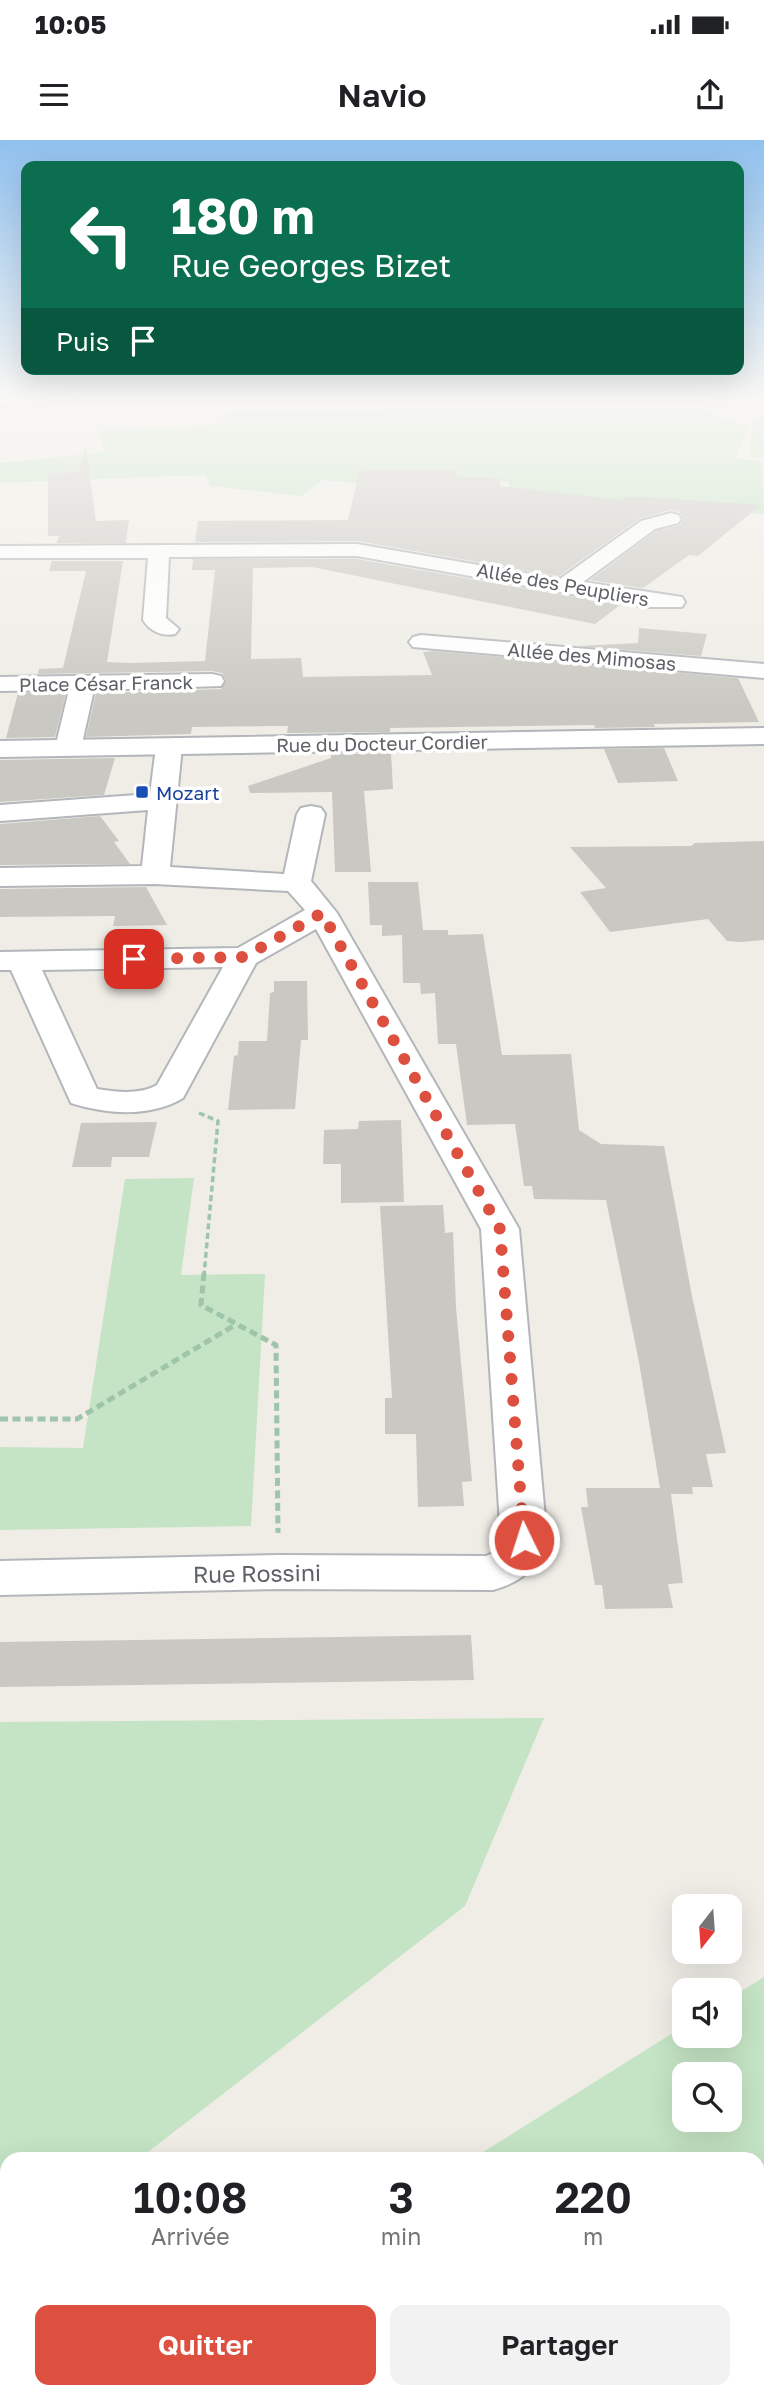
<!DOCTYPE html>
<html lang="fr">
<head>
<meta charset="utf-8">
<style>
	body { margin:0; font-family:"Golos Text",sans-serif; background:#f2f2f2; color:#202124; height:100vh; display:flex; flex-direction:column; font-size:26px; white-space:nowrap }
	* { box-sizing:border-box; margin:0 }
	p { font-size:23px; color:#757577 }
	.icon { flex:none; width:38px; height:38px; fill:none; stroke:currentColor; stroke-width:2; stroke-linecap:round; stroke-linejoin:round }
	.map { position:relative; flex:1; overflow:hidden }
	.panel { position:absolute; left:0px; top:2012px; width:765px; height:247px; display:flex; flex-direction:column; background:#fff; border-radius:21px 21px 0 0; box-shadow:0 7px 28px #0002 }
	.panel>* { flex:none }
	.top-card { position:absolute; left:21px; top:21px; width:723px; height:214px; border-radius:14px; box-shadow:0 7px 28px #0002; background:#0b6e4f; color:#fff; overflow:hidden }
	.needle { width:46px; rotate:197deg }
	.fabs { position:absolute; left:672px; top:1754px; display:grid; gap:14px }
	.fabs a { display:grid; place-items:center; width:70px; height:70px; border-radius:14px; background:#fff; box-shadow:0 7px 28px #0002; font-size:35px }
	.pin { position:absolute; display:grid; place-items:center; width:60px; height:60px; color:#fff; margin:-30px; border-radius:14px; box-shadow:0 4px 10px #0006 }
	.me { position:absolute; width:77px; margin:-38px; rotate:356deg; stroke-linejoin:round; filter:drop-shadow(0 0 5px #0008) }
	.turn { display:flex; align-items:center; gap:24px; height:147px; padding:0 35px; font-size:32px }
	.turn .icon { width:91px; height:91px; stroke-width:2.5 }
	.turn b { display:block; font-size:49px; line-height:60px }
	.then { display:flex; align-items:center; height:66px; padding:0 35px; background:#0003; gap:14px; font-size:26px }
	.eta { display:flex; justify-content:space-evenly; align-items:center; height:119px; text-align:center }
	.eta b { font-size:42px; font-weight:600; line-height:49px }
	.action { display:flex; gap:14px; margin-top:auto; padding:14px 35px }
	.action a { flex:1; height:80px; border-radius:14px; background:#dd4f3e; color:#fff; font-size:28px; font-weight:600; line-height:80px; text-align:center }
	.action a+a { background:#f2f2f2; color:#202124 }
	.status { display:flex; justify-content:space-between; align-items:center; height:49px; padding:0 35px; background:#fff; direction:ltr }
	.status svg { height:19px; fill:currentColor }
	header { display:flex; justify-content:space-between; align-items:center; height:91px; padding:0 35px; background:#fff; font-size:32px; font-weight:600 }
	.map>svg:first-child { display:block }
	.green { fill:#c5e4c5; fill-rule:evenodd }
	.building { fill:#cac8c2 }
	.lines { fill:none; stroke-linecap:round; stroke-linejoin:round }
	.street-casing { stroke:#b3b6ba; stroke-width:4 }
	.secondary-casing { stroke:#b2b5b9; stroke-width:4 }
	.path-far1 { stroke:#9ec5aa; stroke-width:3.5; stroke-dasharray:6 3.5; stroke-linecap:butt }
	.path { stroke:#9ec5aa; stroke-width:5; stroke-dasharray:8 4.5; stroke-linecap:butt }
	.street { fill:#fff; fill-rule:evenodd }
	.secondary { fill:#fff; fill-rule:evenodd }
	.route { stroke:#dd4f3e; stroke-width:12; stroke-dasharray:0 21.6 }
	.transit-dot { fill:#1a4fb4; stroke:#fff; stroke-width:2.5 }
	.labels { text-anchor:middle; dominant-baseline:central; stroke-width:7; stroke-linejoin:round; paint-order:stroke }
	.far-street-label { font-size:19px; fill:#5e6165; stroke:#fff }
	.far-transit-label { font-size:19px; fill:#164399; stroke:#fff; text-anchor:start }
	.street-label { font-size:23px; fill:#5e6165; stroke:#fff }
</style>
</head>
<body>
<div class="status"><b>10:05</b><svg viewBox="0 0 49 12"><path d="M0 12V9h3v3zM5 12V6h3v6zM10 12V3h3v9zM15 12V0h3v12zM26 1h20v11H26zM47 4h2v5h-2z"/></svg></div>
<header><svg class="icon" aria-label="menu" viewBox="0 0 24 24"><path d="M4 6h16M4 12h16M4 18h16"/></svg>Navio<svg class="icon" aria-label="share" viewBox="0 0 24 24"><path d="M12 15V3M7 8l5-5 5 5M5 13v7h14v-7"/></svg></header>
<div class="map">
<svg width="764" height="2258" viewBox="0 0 764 2258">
	<rect width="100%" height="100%" fill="#efede6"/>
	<g class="green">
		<path d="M701,266L719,278L750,286L735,318L762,322L764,374L512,360L508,342L475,341L393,347L323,340L301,356L210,346L205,335L0,343V323L105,312L98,291L220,284L225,272Z"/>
		<path d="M753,278H764V317H750Z"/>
		<path d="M194,1038L181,1135L265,1134L251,1386L0,1390V1307L83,1308L125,1039Z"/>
		<path d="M544,1578L465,1766L139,2019L7,2020V2122L0,2127V1582Z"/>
		<path d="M764,1837V2258H114L112,2252H758V2020L472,2019L684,1886V1895H730V1858ZM684,1934H730V1979H684Z"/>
	</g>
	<g class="building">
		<path d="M86,306L96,381L129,380L126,403H57L59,396H48V333L78,332Z"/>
		<path d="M360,329L456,330L457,337L501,338L500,346L623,360L624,357H642L761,365L698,416L689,415L643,448L590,440L656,391L680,385L684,379L679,372L670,370L639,379L559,436L357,401L195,402L198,381L348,380Z"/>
		<path d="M193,419H357L620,465L595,484L312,427L253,428L251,519L301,518L303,537L432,535L423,512L434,511L738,538L759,582L654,584L655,587L595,588L594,585L455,587L390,588V592L287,593L288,586L192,587L191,594L86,597L96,553L221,549L226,540L222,533L212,531L38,534L39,529L63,528L86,431H49L52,421H123L107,522L130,523L205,521L215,430H192Z"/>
		<path d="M639,488L707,494L701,516L578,506L638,503Z"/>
		<path d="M18,553H66L55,597L6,598Z"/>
		<path d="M664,608L678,641L618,643L604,609Z"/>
		<path d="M391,613L393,649L364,651L371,732H335L332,652L250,653L248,646L331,618V614Z"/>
		<path d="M115,618L104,655L0,662V620Z"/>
		<path d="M100,676L119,701L114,702L130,724L0,725V684Z"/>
		<path d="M764,701V800L741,802L727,801L708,779L610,792L580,752L606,748L570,707L691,706L695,703Z"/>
		<path d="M368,742H418L423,790H448V795L483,794L502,915L571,914L579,990L601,1004L664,1006L692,1156L726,1313L706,1314L713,1347H692L693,1354H671L683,1443L668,1444L673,1468L605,1469L602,1445H595L581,1367H588L586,1348H660L639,1222L606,1060L534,1059L532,1046H524L515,984L467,985L456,904H438L435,853L421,854L420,843H403L402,795L382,796V785H370Z"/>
		<path d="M146,747L167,785L113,786L115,776L0,777V749Z"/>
		<path d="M274,841H307L308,900H301L295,969L228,970L234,916L238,915L239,901H267L270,853L274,852Z"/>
		<path d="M401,980L404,1062L341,1063V1024H323L324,990L358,989L359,981Z"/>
		<path d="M157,982L149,1017H112L111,1027H72L81,983Z"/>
		<path d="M443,1065L445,1093L453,1092L456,1168L472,1341L462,1342L464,1366L418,1367L416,1294H385V1258H392L380,1066Z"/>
		<path d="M471,1495L474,1540L0,1547V1502Z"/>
	</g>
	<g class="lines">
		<defs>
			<g id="street">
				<path d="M81,255L72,260L0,266V256Z"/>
				<path d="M671,373L678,375L681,379L678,383L655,389L583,442L682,457L685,462L682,467H646L357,416L169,417L166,478L179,489L175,494C162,497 150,491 143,480L148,418H0V406L357,404L560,439L641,381Z"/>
				<path d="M421,495L764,524V538L413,507L409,502L413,497Z"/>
				<path d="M212,534L221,536L224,541L221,546L94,550L81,608L77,613L68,616L59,613L55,608L69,550L0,551V537Z"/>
				<path d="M169,599L178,602L182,607L170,727L284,734L297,674L301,668L311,666L321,668L325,674L311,741L337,773L519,1089L547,1400C531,1430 527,1440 493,1450L279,1449L0,1455V1421L279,1415L486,1416L495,1412L501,1400L481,1089L316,789L256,823L183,958C150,978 106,974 71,963L11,830H0V812L238,808L305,770L288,751L155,744L0,746V728L142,726L148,670L0,681V665L150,654L156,607L160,602ZM223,827L157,945C140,955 116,952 97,949L42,830Z"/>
			</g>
			<path id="secondary" d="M764,588V604L0,617V601Z"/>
		</defs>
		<use href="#street" class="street-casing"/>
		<use href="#secondary" class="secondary-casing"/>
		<path class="path-far1" d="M199,973L218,981L204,1135"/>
		<g class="path">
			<path d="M204,1133L201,1165L276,1205L278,1393"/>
			<path d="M0,1279H77L235,1185"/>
		</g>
		<use href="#street" class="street"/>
		<use href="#secondary" class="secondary"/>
	</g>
	<linearGradient id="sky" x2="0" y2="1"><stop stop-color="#90c1ef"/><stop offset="0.45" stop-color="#f8f7f4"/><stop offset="1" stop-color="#f8f7f4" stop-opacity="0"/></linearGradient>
	<rect width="764" height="571" fill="url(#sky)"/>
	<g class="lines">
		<path class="route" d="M134,819L244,817L322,773L500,1089L524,1400"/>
	</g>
	<rect class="transit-dot" x="135" y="645" width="14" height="14" rx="3.5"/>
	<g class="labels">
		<g class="far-street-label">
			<text transform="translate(563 444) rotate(10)">Allée des Peupliers</text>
			<text transform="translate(592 516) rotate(5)">Allée des Mimosas</text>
			<text transform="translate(106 543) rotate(-1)">Place César Franck</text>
			<text transform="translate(382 603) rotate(-1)">Rue du Docteur Cordier</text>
		</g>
		<g class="far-transit-label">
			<text x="156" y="652">Mozart</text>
		</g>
		<g class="street-label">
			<text transform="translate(257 1433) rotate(-1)">Rue Rossini</text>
		</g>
	</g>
</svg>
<div class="fabs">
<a><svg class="needle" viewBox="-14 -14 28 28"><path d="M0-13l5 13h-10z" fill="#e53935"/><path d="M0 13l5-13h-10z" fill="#757577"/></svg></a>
<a><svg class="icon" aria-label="sound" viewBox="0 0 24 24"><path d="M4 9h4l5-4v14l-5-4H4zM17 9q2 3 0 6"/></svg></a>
<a><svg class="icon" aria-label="search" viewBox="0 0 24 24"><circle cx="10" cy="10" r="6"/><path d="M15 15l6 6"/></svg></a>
</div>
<div class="pin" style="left:134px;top:819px;background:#d93025"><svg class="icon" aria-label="arrive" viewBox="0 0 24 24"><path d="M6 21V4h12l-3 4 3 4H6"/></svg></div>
<svg class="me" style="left:524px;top:1400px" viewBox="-20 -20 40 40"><circle r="17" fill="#dd4f3e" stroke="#fff" stroke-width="3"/><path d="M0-11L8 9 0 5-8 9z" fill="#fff"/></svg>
<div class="top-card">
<div class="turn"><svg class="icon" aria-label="left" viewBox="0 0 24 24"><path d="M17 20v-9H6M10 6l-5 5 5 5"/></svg><div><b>180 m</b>Rue Georges Bizet</div></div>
<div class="then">Puis<svg class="icon" aria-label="arrive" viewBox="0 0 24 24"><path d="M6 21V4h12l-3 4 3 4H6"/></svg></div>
</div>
<section class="panel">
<div class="eta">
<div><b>10:08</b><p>Arrivée</p></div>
<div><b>3</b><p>min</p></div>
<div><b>220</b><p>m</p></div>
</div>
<div class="action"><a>Quitter</a><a>Partager</a></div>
</section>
</div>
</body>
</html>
